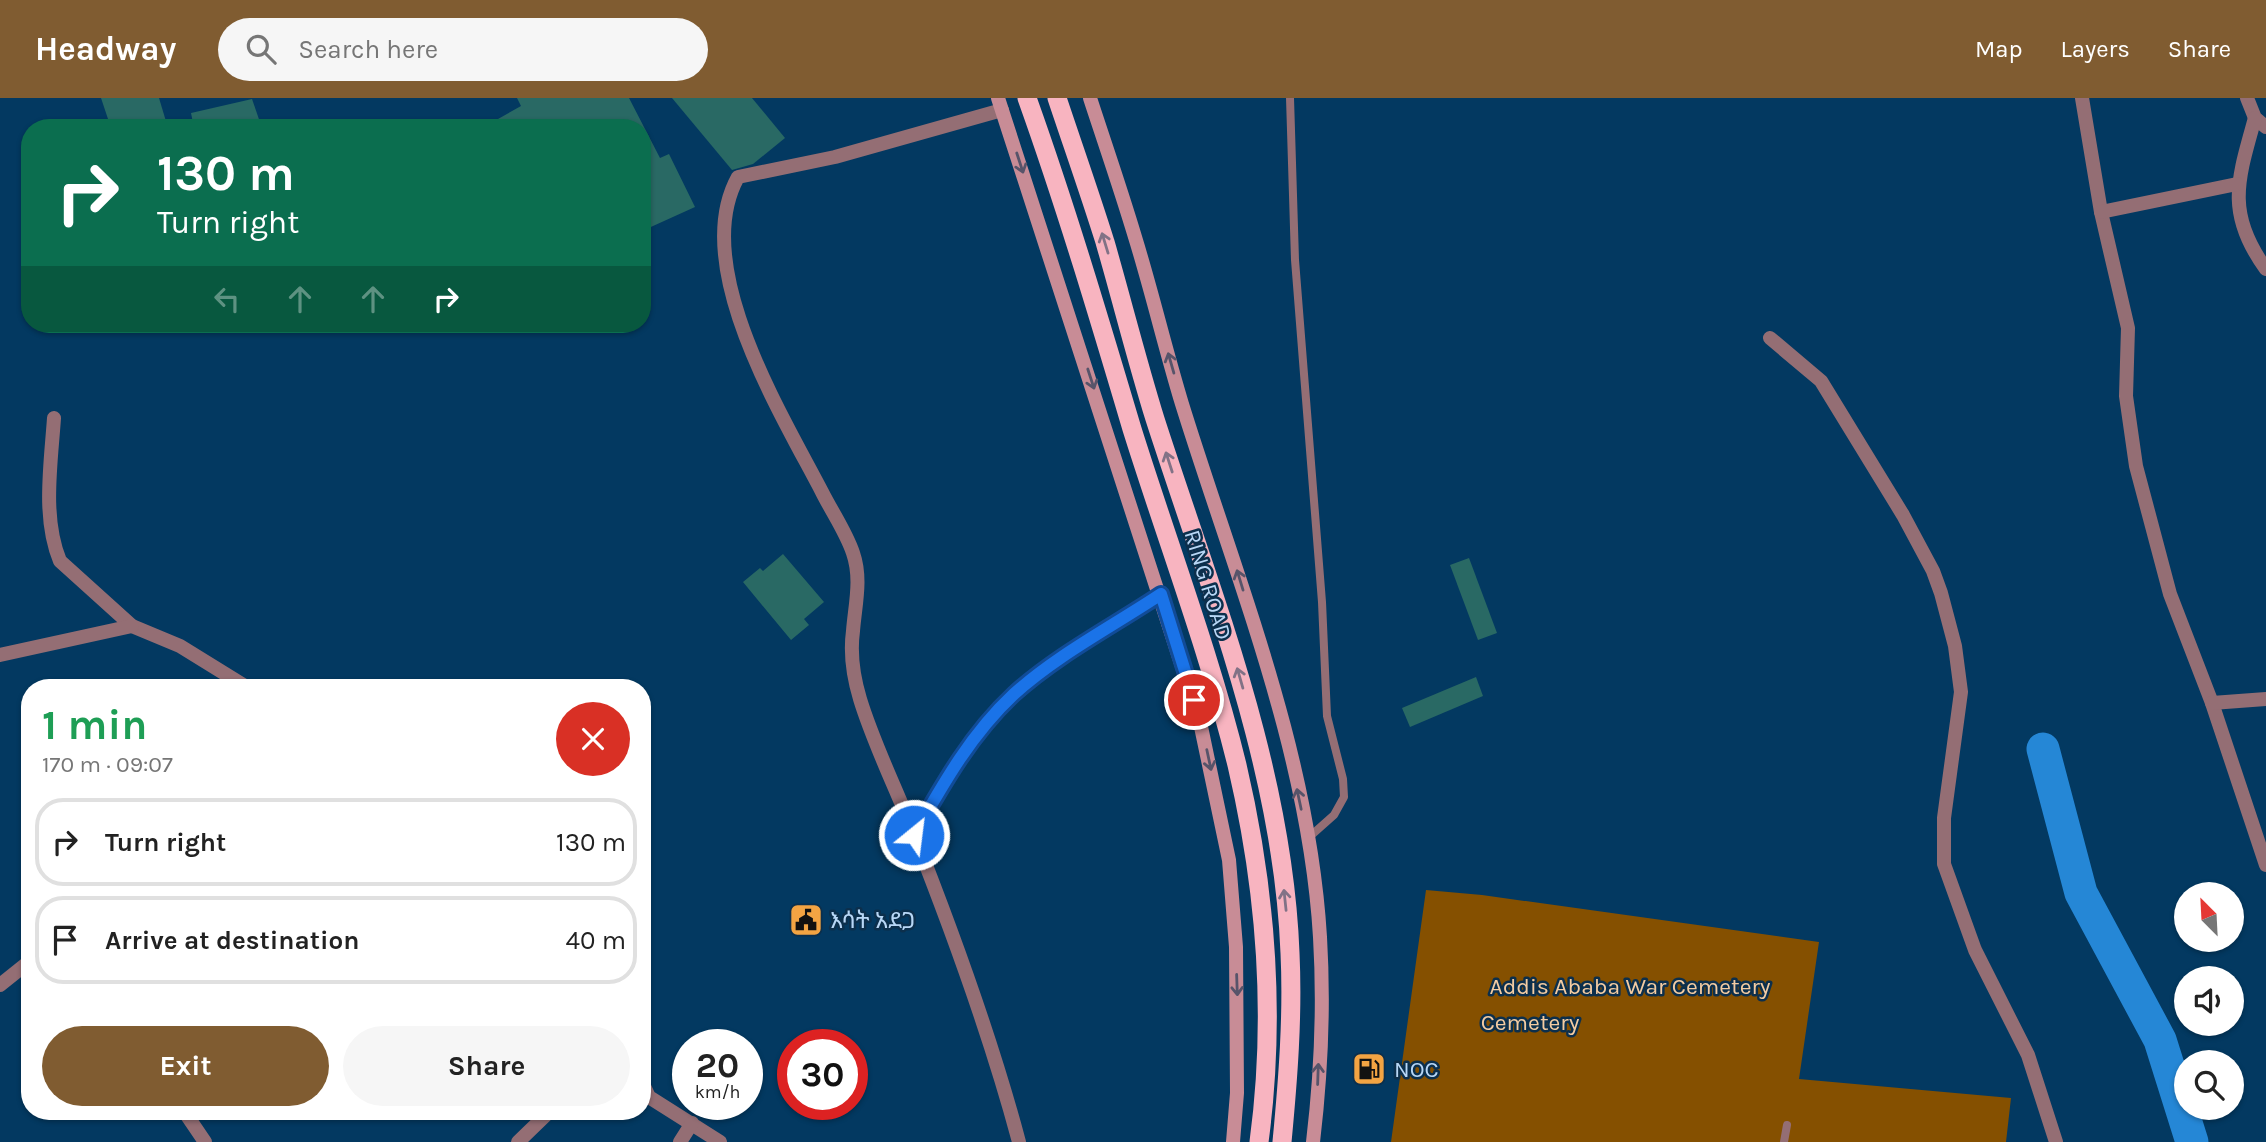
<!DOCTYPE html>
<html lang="en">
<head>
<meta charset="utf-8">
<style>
	body { margin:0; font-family:Karla,"Noto Sans Ethiopic",sans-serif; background:#f6f6f6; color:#222; height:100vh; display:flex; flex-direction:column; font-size:26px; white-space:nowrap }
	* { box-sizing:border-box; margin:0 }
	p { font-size:23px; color:#767676 }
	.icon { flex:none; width:38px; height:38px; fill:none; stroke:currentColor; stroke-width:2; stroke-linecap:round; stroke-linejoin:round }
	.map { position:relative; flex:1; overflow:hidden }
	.drawer { position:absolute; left:21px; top:581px; width:630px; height:441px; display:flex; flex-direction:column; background:#fff; border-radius:28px; box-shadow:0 2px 5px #0004 }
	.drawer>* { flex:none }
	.hud { position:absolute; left:21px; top:21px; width:630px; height:214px; border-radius:28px; box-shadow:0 2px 5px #0004; background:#0b6e4f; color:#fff; overflow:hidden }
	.needle { width:46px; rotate:336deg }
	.fabs { position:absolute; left:2174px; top:784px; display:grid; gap:14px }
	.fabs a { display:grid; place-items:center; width:70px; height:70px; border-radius:50%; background:#fff; box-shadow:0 2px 5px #0004; font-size:35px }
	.speed { position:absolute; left:672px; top:931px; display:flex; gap:14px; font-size:35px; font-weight:700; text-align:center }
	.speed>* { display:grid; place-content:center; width:91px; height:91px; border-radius:50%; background:#fff; box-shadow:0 2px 5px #0004; line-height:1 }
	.speed small { font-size:18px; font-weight:400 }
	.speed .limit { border:10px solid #d22; background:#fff; color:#111 }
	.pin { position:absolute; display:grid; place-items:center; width:60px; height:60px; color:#fff; margin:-30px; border:4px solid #fff; border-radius:50%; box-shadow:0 2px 7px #0007 }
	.me { position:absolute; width:77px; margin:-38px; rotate:29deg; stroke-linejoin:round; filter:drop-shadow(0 0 5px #0008) }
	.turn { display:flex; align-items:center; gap:24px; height:147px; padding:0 21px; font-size:32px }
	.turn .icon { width:91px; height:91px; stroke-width:2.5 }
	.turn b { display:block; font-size:49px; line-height:60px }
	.lanes { display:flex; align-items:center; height:66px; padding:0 21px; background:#0003; justify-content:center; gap:35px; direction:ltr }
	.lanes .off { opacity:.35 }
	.round { display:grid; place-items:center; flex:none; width:74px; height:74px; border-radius:37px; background:#f6f6f6 }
	.headline { display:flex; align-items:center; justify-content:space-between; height:119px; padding:0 21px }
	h1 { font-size:42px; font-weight:700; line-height:52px; color:#1e9e55 }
	.action { display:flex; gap:14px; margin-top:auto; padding:14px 21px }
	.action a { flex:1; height:80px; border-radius:42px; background:#805c31; color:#fff; font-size:28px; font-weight:700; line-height:80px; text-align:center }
	.action a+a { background:#f6f6f6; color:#222 }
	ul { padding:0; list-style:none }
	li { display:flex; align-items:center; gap:21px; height:88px; margin:0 14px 10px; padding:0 7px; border:4px solid #e0e0e0; border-radius:28px }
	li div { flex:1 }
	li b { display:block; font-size:26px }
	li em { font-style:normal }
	header { display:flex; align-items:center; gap:42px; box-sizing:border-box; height:98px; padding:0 35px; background:#805c31; color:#fff }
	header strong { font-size:33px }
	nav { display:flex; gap:38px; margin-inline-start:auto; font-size:24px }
	.search { width:490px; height:63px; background:#f6f6f6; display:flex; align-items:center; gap:18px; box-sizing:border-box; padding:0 24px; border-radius:38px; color:#767676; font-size:26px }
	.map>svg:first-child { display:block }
	.green { fill:#855000 }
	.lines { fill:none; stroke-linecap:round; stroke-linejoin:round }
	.river { stroke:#2587d6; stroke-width:33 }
	.building { fill:#296964 }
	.service { stroke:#946e74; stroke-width:8 }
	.minor { stroke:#946e74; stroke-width:14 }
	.secondary { stroke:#c88c96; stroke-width:14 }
	.trunk { stroke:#f8b4c0; stroke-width:19 }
	.oneway { stroke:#57546a }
	.oneway2 { stroke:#827286 }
	.route-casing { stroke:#114b97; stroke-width:18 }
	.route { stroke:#1a73e8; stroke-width:12 }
	.labels { text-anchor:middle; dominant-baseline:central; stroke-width:5; stroke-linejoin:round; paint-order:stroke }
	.street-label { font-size:23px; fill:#b8d7f6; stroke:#0c2f4c }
	.poi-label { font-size:23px; fill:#b8d7f6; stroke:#0c2f4c; text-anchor:start }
	.park-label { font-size:23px; fill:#f4cca2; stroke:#0c2f4c }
</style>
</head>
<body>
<header>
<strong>Headway</strong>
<div class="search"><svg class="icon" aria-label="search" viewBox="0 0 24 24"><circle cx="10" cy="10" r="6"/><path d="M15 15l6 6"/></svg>Search here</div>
<nav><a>Map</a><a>Layers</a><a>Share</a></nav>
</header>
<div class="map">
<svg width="2266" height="1044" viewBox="0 0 2266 1044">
	<rect width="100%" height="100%" fill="#033961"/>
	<path class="green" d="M1426,792L1482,797L1819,844L1799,981L2011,1000L2006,1044H1391Z"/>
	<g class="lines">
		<path class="river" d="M2043,651L2081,795L2160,942L2192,1044"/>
	</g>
	<g class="building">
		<path d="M101,0H159L168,30H111Z"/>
		<path d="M517,0H629L660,60L669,56L695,109L642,133V30H482L521,8Z"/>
		<path d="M672,0H752L785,40L753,66L732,72Z"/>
		<path d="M252,1L262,30H194L191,15Z"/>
		<path d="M783,456L824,504L804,521L809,527L791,542L743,484L760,470L763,473Z"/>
		<path d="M1469,460L1497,535L1478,542L1450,467Z"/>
		<path d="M1476,579L1483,598L1410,629L1402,610Z"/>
	</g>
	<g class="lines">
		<g class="service">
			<path d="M1290,0L1295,162L1322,504L1327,618L1343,681L1344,699L1334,717L1307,741"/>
			<path d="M1784,1044L1787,1027"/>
		</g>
		<g class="minor">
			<path d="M2082,0L2101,114L2128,230L2126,298L2136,368L2170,496L2212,605L2266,767"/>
			<path d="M2247,0L2255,20L2266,29"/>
			<path d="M1002,12L835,59L738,79C689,167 781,315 822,394C832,414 846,434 853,455C862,481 855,507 853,533C850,555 854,581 860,601C874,647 896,690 913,734C953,835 991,939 1019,1044"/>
			<path d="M2255,20C2238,81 2225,115 2266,171"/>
			<path d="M2101,114L2237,86"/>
			<path d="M1770,240L1821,283L1903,417L1933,473L1941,495L1955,548L1961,594L1944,720V766L1975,852L2028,957L2056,1044"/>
			<path d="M54,320C51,365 42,420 60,463L132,528L180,548L248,590"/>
			<path d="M0,557L132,528"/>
			<path d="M2212,605L2266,601"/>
			<path d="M914,737C943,686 971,636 1014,596C1056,557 1113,528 1161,496"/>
			<path d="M0,887L30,863"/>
			<path d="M642,984L649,999L720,1044"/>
			<path d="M184,1013L205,1044"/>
			<path d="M518,1044L550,1013"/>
			<path d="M680,1044L692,1025"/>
		</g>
		<g class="secondary">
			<path d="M998,0L1200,624L1229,762L1236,849L1237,995L1233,1044"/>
			<path d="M1090,0C1105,46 1121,92 1135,139C1152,194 1165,250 1182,306C1236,480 1309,654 1320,839C1324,906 1321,977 1313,1044"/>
		</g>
		<g class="trunk">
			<path d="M1027,0C1066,109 1099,220 1132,331C1167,443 1209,553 1237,667C1266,791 1276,918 1259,1044"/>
			<path d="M1057,0C1073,48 1090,96 1105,144C1122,203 1137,263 1155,321C1211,495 1283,670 1290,855C1293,918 1288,981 1282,1044"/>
		</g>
	</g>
	<defs><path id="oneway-shaft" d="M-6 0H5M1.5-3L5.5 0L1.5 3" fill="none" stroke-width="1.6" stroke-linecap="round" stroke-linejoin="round" transform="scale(1.75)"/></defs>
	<g class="oneway">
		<use href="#oneway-shaft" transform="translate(1020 65) rotate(72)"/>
		<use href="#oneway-shaft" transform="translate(1171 265) rotate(-106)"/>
		<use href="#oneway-shaft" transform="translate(1091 281) rotate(72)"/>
		<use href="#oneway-shaft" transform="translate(1240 482) rotate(-107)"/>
		<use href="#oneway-shaft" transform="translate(1209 662) rotate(78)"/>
		<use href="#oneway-shaft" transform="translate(1299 701) rotate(-102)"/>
		<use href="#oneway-shaft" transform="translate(1237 887) rotate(88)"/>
		<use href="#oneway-shaft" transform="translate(1318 976) rotate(-88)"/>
	</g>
	<g class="oneway2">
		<use href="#oneway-shaft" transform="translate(1105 145) rotate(-107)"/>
		<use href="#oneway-shaft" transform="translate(1169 364) rotate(-108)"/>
		<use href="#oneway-shaft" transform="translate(1240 580) rotate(-106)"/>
		<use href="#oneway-shaft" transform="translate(1285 802) rotate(-96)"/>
	</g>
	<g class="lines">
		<defs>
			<path id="route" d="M914,737C943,686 971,636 1014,596C1057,557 1113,528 1161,496L1194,602"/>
		</defs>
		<use href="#route" class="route-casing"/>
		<use href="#route" class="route"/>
	</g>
	<defs>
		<symbol id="civic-square" viewBox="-11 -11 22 22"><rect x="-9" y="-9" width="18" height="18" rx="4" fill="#f3a443" stroke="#0c2f4c"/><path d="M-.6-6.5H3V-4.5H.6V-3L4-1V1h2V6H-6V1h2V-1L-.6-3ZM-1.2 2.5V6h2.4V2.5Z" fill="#111"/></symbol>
		<symbol id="fuel-square" viewBox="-11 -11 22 22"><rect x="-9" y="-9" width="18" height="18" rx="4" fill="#f3a443" stroke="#0c2f4c"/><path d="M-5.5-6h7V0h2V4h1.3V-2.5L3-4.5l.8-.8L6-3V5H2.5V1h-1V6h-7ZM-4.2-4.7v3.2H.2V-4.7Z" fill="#111"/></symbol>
	</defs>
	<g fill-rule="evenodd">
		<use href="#civic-square" x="787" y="803" width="38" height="38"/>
		<use href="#fuel-square" x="1350" y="952" width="38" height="38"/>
	</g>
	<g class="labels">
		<g class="street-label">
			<text transform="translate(1208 487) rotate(73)">RING ROAD</text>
		</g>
		<g class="poi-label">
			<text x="830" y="822">እሳት አደጋ</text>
			<text x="1394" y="971">NOC</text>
		</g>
		<g class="park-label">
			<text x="1630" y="888">Addis Ababa War Cemetery</text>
			<text x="1530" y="924">Cemetery</text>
		</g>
	</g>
</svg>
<div class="fabs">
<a><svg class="needle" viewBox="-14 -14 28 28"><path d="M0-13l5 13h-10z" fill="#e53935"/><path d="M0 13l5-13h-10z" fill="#767676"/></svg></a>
<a><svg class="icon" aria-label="sound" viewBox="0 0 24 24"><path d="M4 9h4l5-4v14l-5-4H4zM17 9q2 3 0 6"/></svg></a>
<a><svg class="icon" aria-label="search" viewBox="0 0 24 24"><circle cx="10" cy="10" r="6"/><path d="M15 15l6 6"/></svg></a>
</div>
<div class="speed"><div>20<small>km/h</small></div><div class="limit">30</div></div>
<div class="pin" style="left:1194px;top:602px;background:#d93025"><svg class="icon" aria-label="arrive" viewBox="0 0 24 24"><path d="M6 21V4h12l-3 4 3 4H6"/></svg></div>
<svg class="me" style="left:914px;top:737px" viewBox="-20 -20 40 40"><circle r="17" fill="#1a73e8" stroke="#fff" stroke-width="3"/><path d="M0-11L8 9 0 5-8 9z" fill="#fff"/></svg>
<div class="hud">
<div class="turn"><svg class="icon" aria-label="right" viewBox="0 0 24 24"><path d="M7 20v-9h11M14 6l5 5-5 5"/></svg><div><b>130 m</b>Turn right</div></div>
<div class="lanes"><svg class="icon off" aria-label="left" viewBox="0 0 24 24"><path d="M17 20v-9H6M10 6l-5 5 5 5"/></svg><svg class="icon off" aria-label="ahead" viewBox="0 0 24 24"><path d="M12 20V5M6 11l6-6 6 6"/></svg><svg class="icon off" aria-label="ahead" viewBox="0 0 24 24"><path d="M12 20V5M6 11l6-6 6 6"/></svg><svg class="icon" aria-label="right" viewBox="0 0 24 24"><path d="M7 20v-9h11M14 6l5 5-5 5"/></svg></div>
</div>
<section class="drawer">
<div class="headline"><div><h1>1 min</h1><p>170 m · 09:07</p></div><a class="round" style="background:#d93025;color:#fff"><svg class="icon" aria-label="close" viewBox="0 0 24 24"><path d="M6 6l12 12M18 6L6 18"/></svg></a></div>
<ul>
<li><svg class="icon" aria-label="right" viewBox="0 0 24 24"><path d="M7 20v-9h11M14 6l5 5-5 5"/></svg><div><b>Turn right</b></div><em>130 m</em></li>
<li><svg class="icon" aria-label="arrive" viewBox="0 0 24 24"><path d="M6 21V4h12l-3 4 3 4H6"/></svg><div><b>Arrive at destination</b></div><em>40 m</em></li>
</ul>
<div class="action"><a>Exit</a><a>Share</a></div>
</section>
</div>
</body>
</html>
